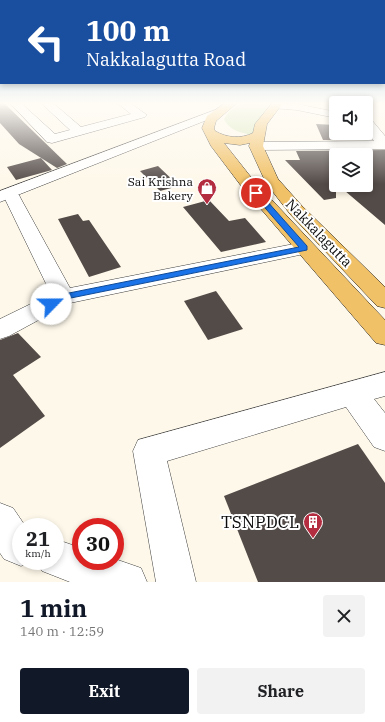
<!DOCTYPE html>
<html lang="en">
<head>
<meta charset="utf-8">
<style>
	body { margin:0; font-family:"IBM Plex Serif",serif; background:#f2f2f2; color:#202124; height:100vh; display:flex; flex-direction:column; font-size:15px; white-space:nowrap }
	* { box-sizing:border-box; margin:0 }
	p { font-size:13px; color:#757577 }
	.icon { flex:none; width:22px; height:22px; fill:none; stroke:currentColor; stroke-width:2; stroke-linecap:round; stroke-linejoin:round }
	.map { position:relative; height:582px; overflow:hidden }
	.side { display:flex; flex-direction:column; background:#fff; flex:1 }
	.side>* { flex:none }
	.guide { position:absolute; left:0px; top:0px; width:385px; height:84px; box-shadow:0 2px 6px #0003; background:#1a4fa0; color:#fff; overflow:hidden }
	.buttons { position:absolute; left:329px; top:96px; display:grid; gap:8px }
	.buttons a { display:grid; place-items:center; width:44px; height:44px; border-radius:4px; background:#fff; box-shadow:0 2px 6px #0003; font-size:20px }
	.speed { position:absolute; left:12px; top:518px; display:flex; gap:8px; font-size:20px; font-weight:700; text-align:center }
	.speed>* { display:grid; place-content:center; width:52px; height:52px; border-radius:50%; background:#fff; box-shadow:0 2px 6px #0003; line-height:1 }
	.speed small { font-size:10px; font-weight:400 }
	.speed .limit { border:6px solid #d22; background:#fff; color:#111 }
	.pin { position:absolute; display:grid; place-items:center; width:34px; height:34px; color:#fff; margin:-17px; border:2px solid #fff; border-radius:50%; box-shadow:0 1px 4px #0007 }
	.me { position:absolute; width:44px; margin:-22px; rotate:67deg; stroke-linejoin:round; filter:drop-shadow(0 0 3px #0008) }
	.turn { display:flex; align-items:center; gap:14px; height:84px; padding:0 20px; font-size:18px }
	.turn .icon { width:52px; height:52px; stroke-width:2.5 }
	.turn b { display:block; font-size:28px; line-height:34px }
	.round { display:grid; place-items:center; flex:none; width:42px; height:42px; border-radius:4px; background:#f2f2f2 }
	.summary { display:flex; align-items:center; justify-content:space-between; height:68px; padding:0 20px }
	h1 { font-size:24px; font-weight:700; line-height:30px; color:#111827 }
	.cta { display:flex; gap:8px; margin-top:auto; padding:8px 20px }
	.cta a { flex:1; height:46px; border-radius:4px; background:#111827; color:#fff; font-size:16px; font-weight:700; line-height:46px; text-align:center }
	.cta a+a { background:#f2f2f2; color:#202124 }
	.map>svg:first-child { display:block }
	.green { fill:#d4e6b7 }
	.building { fill:#534b48 }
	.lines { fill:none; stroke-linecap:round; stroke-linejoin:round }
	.minor-casing { stroke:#3e3e3e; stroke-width:1 }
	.tertiary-casing { stroke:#3e3e3e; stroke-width:1 }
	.primary-casing { stroke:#1c1c1c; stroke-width:1 }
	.minor { fill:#fff; fill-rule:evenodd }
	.tertiary { fill:#fff; fill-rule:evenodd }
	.primary { fill:#f1c167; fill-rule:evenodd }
	.route { fill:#1a73e8; stroke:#114b97 }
	.labels { text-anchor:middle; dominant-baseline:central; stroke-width:4; stroke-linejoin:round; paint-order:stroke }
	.far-poi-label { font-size:12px; fill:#0b0b0b; stroke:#fff; text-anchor:end }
	.street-label { font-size:14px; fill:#0b0b0b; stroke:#fff }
	.near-poi-label { font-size:17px; fill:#0b0b0b; stroke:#fff; text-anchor:end }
</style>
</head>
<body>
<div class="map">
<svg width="385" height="582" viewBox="0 0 385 582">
	<rect width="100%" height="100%" fill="#fef8ea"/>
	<path class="green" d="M241,103H276L253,135C241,133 230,131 224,119L228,113Z"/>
	<g class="building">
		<path d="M0,103H4L67,164L57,168L19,144L0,123Z"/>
		<path d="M316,124L336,125V133H365L370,140H323Z"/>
		<path d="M385,150V225L338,185H366V155H336V198L324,200L285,160H300L296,151Z"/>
		<path d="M41,158L52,170L16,180L7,167Z"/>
		<path d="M158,166L179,186L160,191L140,171Z"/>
		<path d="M209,200L229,221L245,218L266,242L221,252L183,207Z"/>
		<path d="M78,214L83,221L89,220L121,267L89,277L58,219Z"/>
		<path d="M216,291L243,329L208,340L184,301Z"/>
		<path d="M18,333L41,357L13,375L45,416L0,448V340Z"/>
		<path d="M358,444L385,483V582H258L224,496Z"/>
	</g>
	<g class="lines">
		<defs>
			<g id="minor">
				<path d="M10,103H21L55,134L70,130L41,103H53L81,127L131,114L117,103H130L147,115L145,117L52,143L47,142Z"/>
				<path d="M275,103L297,104L336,112V118L297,110L272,108L270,106Z"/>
				<path d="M366,117L370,118L385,136V149L256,150L251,149L249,146L251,143L256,142L374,141L366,130Z"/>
				<path d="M13,194L19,195L21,199L70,288L304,242L311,244L314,248L311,252L304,254L70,303L9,336L0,339V319L51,294L5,199L7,195Z"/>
				<path d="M385,372V396L374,399L385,413V451L374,447L346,407L167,461L196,582H156L133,451L138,440Z"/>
				<path d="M0,503L13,508L26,527H21V561H32L21,566L4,559L0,553Z"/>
				<path d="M55,539L81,548V561H115V559L141,568L147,582H70L42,571L37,561H55Z"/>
			</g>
			<path id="tertiary" d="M218,109L224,112L222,114L0,202V191Z"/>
			<path id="primary" d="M225,103H237L216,121L214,128L215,131C227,138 241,139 253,133L255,124L272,103H283L267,124L263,146L278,179L302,206L385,287V308L377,306L290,214L266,183L249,146L250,143L240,145L224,143L254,181L385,320V345L376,343L242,187L211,146L202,128L207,116Z"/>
		</defs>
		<use href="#minor" class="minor-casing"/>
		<use href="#tertiary" class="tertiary-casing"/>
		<use href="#primary" class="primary-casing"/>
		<use href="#minor" class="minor"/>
		<use href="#tertiary" class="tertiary"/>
		<use href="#primary" class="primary"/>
	</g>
	<linearGradient id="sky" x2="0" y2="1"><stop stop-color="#92c6ec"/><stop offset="0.56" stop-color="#fffcf6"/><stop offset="1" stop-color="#fffcf6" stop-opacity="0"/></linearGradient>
	<rect width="385" height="184" fill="url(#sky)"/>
	<path class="route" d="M253,191H258L307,246V250L66,299L51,307L46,304L64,294L299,247L253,194Z"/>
	<defs>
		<symbol id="shop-pin" viewBox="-11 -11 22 30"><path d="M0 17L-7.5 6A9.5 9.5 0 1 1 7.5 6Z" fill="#b32c40" stroke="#fff"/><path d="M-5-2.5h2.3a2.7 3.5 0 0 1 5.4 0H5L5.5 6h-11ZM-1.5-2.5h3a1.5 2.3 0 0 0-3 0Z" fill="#fff"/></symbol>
		<symbol id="building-pin" viewBox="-11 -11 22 30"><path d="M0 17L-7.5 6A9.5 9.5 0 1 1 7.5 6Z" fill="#b32c40" stroke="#fff"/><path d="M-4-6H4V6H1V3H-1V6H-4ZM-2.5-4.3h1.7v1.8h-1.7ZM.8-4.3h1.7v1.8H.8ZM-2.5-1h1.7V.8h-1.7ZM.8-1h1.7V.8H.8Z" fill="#fff"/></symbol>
	</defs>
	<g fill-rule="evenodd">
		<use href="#shop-pin" x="196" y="177" width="22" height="30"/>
		<use href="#building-pin" x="302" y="511" width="22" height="30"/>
	</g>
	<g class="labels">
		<g class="far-poi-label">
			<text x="193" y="181">Sai Krishna<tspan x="193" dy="14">Bakery</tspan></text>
		</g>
		<g class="street-label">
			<text transform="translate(319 233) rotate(46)">Nakkalagutta</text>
		</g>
		<g class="near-poi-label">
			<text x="299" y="522">TSNPDCL</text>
		</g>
	</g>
</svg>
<div class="buttons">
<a><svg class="icon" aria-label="sound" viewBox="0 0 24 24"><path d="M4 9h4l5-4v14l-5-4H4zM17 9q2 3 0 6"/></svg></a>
<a><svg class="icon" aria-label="layers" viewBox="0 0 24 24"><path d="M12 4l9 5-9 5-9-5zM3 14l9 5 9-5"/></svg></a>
</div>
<div class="speed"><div>21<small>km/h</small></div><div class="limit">30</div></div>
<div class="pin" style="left:256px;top:193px;background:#d93025"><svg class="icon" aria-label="arrive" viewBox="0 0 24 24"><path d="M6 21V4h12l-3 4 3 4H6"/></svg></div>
<svg class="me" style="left:51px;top:304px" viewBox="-20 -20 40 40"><circle r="19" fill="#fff"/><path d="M0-13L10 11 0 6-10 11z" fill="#1a73e8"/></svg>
<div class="guide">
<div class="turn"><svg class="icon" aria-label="left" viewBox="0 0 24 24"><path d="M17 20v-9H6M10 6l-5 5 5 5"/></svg><div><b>100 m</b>Nakkalagutta Road</div></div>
</div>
</div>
<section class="side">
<div class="summary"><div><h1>1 min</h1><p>140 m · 12:59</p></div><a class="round"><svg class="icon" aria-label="close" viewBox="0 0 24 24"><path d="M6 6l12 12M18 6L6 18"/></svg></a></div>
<div class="cta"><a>Exit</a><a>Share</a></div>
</section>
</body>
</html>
